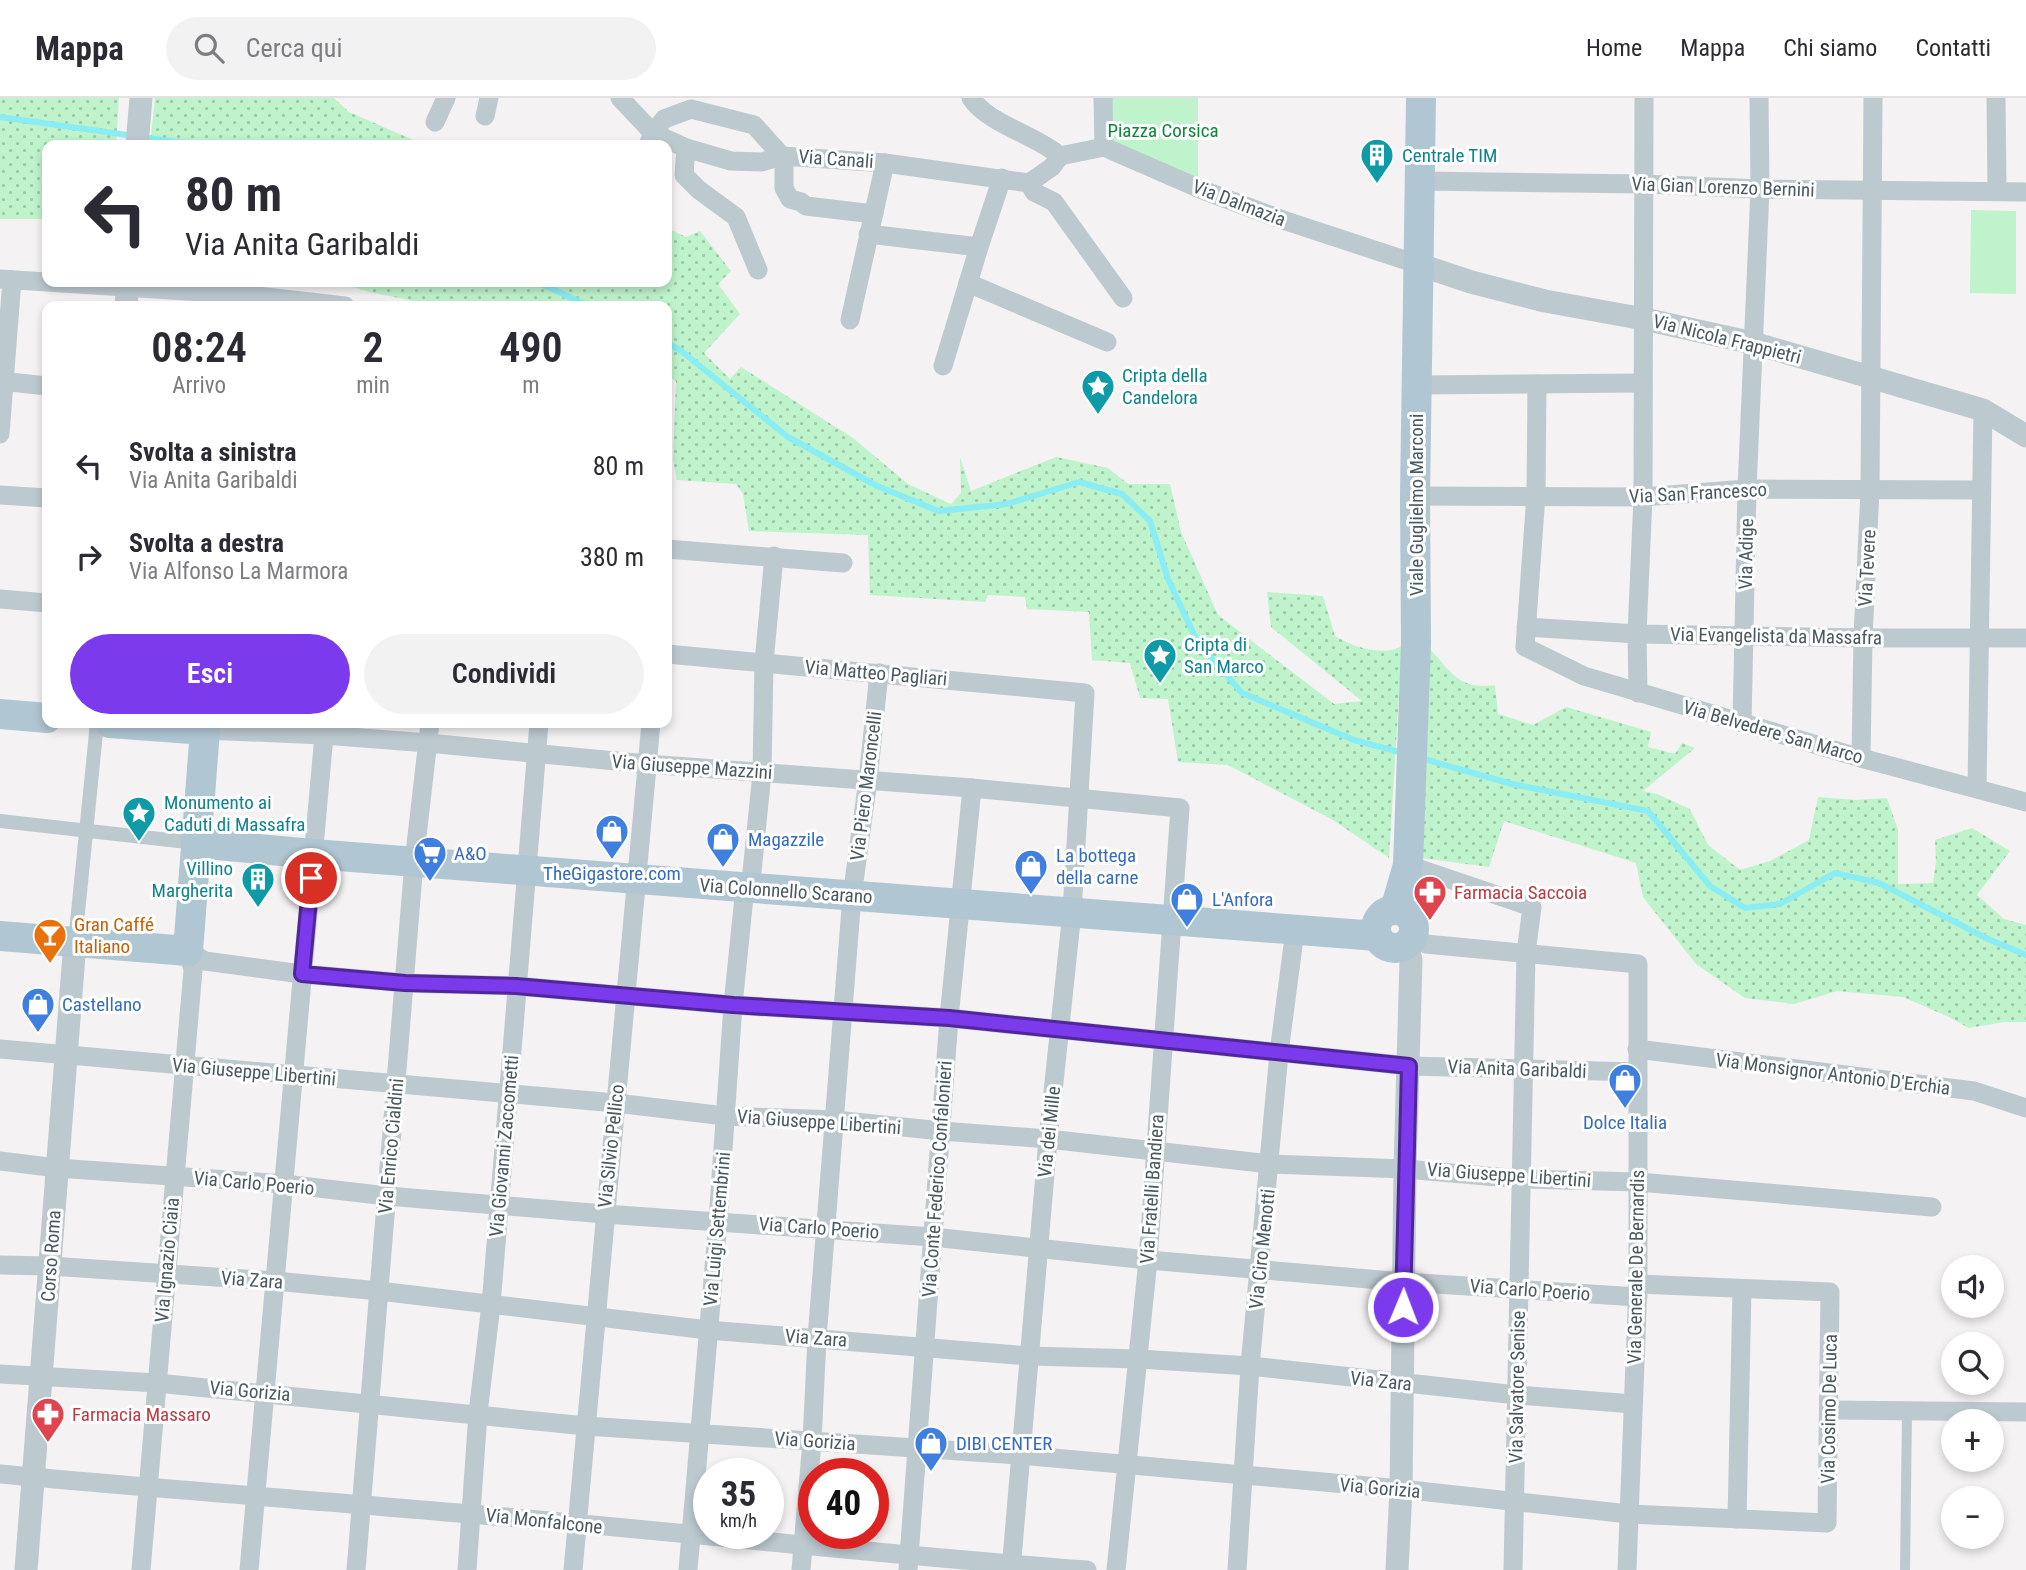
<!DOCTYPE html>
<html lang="it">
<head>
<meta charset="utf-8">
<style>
	body { margin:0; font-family:"Roboto Condensed",sans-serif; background:#f2f2f3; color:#2b2b33; height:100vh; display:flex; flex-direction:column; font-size:26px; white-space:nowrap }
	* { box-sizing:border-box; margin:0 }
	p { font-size:23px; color:#7c7c81 }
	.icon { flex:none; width:38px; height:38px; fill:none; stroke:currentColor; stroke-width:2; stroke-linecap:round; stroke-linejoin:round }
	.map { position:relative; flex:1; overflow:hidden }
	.side { position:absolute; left:42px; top:203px; width:630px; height:427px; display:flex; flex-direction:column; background:#fff; border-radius:14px; box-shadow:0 4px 10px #0003 }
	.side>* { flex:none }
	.hud { position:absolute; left:42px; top:42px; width:630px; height:147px; border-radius:14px; box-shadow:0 4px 10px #0003; background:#fff; color:#2b2b33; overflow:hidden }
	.buttons { position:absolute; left:1941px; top:1157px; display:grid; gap:14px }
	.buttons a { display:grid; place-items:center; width:63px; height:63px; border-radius:50%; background:#fff; box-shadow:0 4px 10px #0003; font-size:35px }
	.speed { position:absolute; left:693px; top:1360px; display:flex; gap:14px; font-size:35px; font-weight:700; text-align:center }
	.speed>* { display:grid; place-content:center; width:91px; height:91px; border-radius:50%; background:#fff; box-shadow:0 4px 10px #0003; line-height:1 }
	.speed small { font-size:18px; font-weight:400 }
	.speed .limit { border:10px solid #d22; background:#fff; color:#111 }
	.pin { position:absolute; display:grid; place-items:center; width:60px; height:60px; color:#fff; margin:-30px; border:4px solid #fff; border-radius:50%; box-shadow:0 2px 7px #0007 }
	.me { position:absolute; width:77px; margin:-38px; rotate:1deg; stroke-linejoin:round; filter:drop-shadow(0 0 5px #0008) }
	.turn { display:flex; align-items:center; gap:24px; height:147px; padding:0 28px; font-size:32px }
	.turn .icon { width:91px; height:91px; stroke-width:2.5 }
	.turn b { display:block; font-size:49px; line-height:60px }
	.eta { display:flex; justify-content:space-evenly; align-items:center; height:119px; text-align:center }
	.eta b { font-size:42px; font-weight:600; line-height:49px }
	.primary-button { display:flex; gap:14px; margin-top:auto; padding:14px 28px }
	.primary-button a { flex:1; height:80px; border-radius:42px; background:#7c3aed; color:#fff; font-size:28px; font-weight:600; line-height:80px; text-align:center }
	.primary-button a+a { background:#f2f2f3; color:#2b2b33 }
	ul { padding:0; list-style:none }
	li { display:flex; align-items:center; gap:21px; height:91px; padding:0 28px }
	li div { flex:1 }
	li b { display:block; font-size:26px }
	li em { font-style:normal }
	header { display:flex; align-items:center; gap:42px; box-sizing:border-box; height:98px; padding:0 35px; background:#fff; border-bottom:2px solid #e1e1e2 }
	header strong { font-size:33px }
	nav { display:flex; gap:38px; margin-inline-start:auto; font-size:24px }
	.search { width:490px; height:63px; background:#f2f2f3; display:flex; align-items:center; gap:18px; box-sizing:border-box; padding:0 24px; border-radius:38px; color:#7c7c81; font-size:26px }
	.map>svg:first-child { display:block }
	.grass { fill:url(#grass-dots) }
	.park { fill:#bff3cb }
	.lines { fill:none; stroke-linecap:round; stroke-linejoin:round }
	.stream { stroke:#89edf3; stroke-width:6 }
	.service { stroke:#bcc9cf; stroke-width:10 }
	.pedestrian { stroke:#bcc9cf; stroke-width:14 }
	.minor { stroke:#bcc9cf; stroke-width:19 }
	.tertiary { stroke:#bcc9cf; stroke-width:23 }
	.primary { stroke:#b0c6d2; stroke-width:30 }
	.route-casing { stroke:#51269a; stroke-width:18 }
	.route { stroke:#7c3aed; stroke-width:12 }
	.labels { text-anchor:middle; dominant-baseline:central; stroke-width:6; stroke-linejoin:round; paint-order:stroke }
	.park-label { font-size:19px; fill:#108539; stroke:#fff }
	.culture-label { font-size:19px; fill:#0d838f; stroke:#fff; text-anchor:start }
	.street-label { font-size:19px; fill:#485961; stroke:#fff }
	.shop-label { font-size:19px; fill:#366cbe; stroke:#fff; text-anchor:start }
	.health-label { font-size:19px; fill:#be3a42; stroke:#fff; text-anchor:start }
	.food-label { font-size:19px; fill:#c56008; stroke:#fff; text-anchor:start }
</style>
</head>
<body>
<header>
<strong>Mappa</strong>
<div class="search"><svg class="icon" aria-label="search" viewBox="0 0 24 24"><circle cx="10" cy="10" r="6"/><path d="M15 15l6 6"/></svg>Cerca qui</div>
<nav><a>Home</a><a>Mappa</a><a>Chi siamo</a><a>Contatti</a></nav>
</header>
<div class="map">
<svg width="2026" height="1472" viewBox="0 0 2026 1472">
	<defs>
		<pattern id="grass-dots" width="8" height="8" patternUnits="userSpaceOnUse" patternTransform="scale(1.75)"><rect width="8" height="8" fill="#bff3cb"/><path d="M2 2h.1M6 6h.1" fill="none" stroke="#9dc8a8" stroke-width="1.8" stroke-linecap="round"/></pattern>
	</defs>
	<rect width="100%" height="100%" fill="#f4f2f2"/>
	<g class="grass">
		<path d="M0,0H119L116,47H47V121H0Z"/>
		<path d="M155,0H334L349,14L425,47H150Z"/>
		<path d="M667,130L686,139L700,133L731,173L718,186L740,216L704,255L730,281L741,269L853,340L908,386L951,406L961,395L960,359L971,393L1056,359L1108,370L1128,386H1170L1181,434L1218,517L1334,606L1362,603L1271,529L1267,494L1323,498L1335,538C1353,549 1382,559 1402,548L1389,760L1333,722L1228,667L1178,664L1168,601L1140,600L1130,565L1092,562L1089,514L1027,511L1025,499L988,497L985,504L870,497L868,437L749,433L743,396L736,386L677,382L673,362L676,283L667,278V208H440L369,194L338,184H667Z"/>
		<path d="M1430,551C1452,575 1459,592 1495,587L1498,616L1533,627L1566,609L1651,634L1648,649L1675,656L1682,645L1695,650L1643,693L1657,696L1690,711L1708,747L1740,772L1770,763L1809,742L1818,699L1856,702L1887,700L1898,732V786L1933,785L1936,764L1935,742L1972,730L2010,753L1977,797L2004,821L2026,827V924H2004L1969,930L1949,919L1903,899L1837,893L1794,906L1745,900L1696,866L1643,799L1636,765L1504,723L1489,769L1421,760Z"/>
	</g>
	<g class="park">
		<path d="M1111,0H1198V80L1112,46Z"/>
		<path d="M1971,112L2016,113V196L1970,195Z"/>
	</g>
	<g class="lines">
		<g class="stream">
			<path d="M0,19L198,47"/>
			<path d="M537,184L589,208"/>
			<path d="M667,245L680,252L788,339L877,388L939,413L1007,406L1079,384L1122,396L1150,423L1168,481L1197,543L1242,595L1354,642L1403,655"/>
			<path d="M1420,660L1512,686L1648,713L1710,788L1745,810L1780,806L1835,775L1879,785L1988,841L2026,857"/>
		</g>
		<path class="service" d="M1905,1472L1907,1314"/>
		<g class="pedestrian">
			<path d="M0,723L196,745"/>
			<path d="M75,844L97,625"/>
		</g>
		<g class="minor">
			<path d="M620,0L653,35L686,50L731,63L762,64L782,58L885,65L1029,85L1052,69L1060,58"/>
			<path d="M971,0C988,26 1036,37 1060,58"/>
			<path d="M1103,0L1104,49"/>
			<path d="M1996,0L1997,93"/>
			<path d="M485,18L489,0"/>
			<path d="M435,24L446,0"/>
			<path d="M648,47L653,35L664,21L691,11L754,27L782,58L784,67V90L790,101L801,104L806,108L874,116"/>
			<path d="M686,50L684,77L699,92L736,119L758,172"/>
			<path d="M1060,58L1104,49L1205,93L1286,123L1420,167"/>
			<path d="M1421,83L1644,86L1760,91L2026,94"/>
			<path d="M1029,85L1034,94L1054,104L1123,200"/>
			<path d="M868,136L979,149"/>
			<path d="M0,181L248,197L345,208"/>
			<path d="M968,185L1107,244"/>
			<path d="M850,222L885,65"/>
			<path d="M943,268L979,149L1002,80"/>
			<path d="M0,283L47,288"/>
			<path d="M1537,286L1536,397L1525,549L1584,578L1861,660L2026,704"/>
			<path d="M1417,287L1641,285"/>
			<path d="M0,336L12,182"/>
			<path d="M0,397L47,400"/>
			<path d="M1415,398L1643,399L1747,391L1981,392"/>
			<path d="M667,451L843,465"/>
			<path d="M0,501L47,505"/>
			<path d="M1526,529L1637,536L1863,540H2026"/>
			<path d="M667,556L1085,595L1072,814L1048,1041L1011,1472"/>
			<path d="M1638,595L1637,536L1643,399L1644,0"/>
			<path d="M205,625V632L324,637L428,645L647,666L972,690L1180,710L1148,1162L1116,1472"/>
			<path d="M1742,625L1747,391L1760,91L1759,0"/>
			<path d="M1861,660L1863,540L1870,392L1873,0"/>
			<path d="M1977,690L1983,312"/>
			<path d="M1408,767L1532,809L1526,855L1513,1472"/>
			<path d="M752,774L762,675L764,564L774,458"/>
			<path d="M1414,838L1426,846L1638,866V1186L1627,1472"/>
			<path d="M188,853L205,863L302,876L405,885L516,888L733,907L949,920L1409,968L1637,974"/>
			<path d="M0,951L616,1005L725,1018L835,1022L942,1033L1048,1041L1270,1066L1405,1071L1521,1081L1638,1084L1932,1109"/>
			<path d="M1637,951L1974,993L2026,1010"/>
			<path d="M0,1063L57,1070L284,1086L387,1098L605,1116L933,1139L1148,1162L1404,1184L1638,1199"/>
			<path d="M0,1167L50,1168L275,1183L379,1193L708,1232L1029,1258L1139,1261L1250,1268L1517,1297L1633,1306"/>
			<path d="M0,1276L157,1285L586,1328L1020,1357L1401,1391L1629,1416L1827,1425L1830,1194L1638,1186"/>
			<path d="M1830,1312L2026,1314"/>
			<path d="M0,1376C157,1391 313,1402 470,1416C676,1433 881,1457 1087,1472"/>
			<path d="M1737,1421L1742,1191"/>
			<path d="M141,1472L193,872L188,853"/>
			<path d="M249,1472L325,626"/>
			<path d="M356,1472L414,764L430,625"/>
			<path d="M467,1472L478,1315L491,1207L539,625"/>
			<path d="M573,1472L651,625"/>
			<path d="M688,1472L718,1123L733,907L745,789"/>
			<path d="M801,1472L812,1343L817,1240L852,798L868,682L879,575"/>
			<path d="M908,1472L949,920L972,690"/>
			<path d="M1237,1472L1250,1268L1279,955L1295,832"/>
		</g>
		<g class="tertiary">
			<path d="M137,47L141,0"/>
			<path d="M1420,167L1471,184L1545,203L1644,221L1753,245L1983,312L2026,338"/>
			<path d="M126,208L128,184"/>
			<path d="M26,1472L75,844"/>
			<path d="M1397,1472L1401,1391L1405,1071L1411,862L1407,847"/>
		</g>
		<g class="primary">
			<path d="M0,616L47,620"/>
			<path d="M196,745L313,756L1377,838"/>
			<circle cx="1395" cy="831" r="19"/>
			<path d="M1395,812L1408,767L1416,545L1415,398L1421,0"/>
			<path d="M0,838L188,853L205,632L110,625"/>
		</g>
	</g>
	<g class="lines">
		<defs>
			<path id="route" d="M311,780L302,876L405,885L516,888L733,907L949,920L1409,968L1403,1209"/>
		</defs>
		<use href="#route" class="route-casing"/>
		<use href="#route" class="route"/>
	</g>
	<defs>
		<symbol id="building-pin" viewBox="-11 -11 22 30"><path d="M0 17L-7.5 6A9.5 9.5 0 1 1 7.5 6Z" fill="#0f9aa8" stroke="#fff"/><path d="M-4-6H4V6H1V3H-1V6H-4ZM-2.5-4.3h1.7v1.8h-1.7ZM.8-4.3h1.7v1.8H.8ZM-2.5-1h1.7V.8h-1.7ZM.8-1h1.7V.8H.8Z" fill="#fff"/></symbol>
		<symbol id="sight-pin" viewBox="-11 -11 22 30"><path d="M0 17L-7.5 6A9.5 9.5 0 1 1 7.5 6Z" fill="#0f9aa8" stroke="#fff"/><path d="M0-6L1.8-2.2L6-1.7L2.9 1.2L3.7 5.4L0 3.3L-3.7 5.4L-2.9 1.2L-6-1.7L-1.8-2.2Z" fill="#fff"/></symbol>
		<symbol id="shop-pin" viewBox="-11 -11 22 30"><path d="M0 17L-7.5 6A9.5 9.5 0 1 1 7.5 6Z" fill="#3f7fe0" stroke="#fff"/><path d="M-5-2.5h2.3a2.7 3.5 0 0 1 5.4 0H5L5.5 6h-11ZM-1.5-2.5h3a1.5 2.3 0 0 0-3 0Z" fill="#fff"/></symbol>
		<symbol id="supermarket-pin" viewBox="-11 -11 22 30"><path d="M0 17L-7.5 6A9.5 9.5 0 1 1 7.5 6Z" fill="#3f7fe0" stroke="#fff"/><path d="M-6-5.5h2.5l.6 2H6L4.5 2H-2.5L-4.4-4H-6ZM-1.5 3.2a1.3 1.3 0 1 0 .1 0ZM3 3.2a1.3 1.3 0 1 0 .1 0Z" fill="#fff"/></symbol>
		<symbol id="pharmacy-pin" viewBox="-11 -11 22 30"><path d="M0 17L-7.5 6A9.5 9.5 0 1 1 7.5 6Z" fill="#e0444e" stroke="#fff"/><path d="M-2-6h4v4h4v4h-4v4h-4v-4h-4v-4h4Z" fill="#fff"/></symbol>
		<symbol id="bar-pin" viewBox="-11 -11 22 30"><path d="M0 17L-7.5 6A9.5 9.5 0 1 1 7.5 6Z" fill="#e8710a" stroke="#fff"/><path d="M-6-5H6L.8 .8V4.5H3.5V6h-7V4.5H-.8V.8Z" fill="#fff"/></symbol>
	</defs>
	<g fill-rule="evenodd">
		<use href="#building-pin" x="1358" y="38" width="38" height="52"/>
		<use href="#sight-pin" x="1079" y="269" width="38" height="52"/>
		<use href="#sight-pin" x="1141" y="538" width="38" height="52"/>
		<use href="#sight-pin" x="120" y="696" width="38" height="52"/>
		<use href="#shop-pin" x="593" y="714" width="38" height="52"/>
		<use href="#shop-pin" x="704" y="722" width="38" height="52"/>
		<use href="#supermarket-pin" x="411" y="736" width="38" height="52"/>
		<use href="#shop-pin" x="1012" y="749" width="38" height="52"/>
		<use href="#building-pin" x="239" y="762" width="38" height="52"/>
		<use href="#pharmacy-pin" x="1411" y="775" width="38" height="52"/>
		<use href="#shop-pin" x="1168" y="782" width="38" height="52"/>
		<use href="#bar-pin" x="31" y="818" width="38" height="52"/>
		<use href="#shop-pin" x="19" y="887" width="38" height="52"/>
		<use href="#shop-pin" x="1606" y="963" width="38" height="52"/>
		<use href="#pharmacy-pin" x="29" y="1297" width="38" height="52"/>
		<use href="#shop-pin" x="912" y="1326" width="38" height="52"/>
	</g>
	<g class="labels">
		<g class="park-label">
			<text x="1163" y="32">Piazza Corsica</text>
		</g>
		<g class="culture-label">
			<text x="1402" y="57">Centrale TIM</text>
			<text x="1122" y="277">Cripta della<tspan x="1122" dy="22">Candelora</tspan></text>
			<text x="1184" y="546">Cripta di<tspan x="1184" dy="22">San Marco</tspan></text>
			<text x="164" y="704">Monumento ai<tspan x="164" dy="22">Caduti di Massafra</tspan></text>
			<text x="233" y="770" text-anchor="end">Villino<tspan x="233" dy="22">Margherita</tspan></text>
		</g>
		<g class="street-label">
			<text transform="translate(836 61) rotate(4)">Via Canali</text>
			<text transform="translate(1723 89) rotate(2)">Via Gian Lorenzo Bernini</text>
			<text transform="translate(1239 105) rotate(21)">Via Dalmazia</text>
			<text transform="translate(1727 241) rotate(14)">Via Nicola Frappietri</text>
			<text transform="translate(1698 395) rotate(-3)">Via San Francesco</text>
			<text transform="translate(1416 407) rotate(-90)">Viale Guglielmo Marconi</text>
			<text transform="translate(1746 456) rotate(-89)">Via Adige</text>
			<text transform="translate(1867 470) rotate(-87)">Via Tevere</text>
			<text transform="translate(1776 538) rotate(1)">Via Evangelista da Massafra</text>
			<text transform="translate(876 575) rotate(5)">Via Matteo Pagliari</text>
			<text transform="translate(1773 634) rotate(16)">Via Belvedere San Marco</text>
			<text transform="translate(692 669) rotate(4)">Via Giuseppe Mazzini</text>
			<text transform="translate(866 688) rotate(-83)">Via Piero Maroncelli</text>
			<text transform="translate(786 793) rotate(4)">Via Colonnello Scarano</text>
			<text transform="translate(1517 971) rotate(2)">Via Anita Garibaldi</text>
			<text transform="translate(254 974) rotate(5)">Via Giuseppe Libertini</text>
			<text transform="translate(1833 976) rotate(7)">Via Monsignor Antonio D'Erchia</text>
			<text transform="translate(819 1024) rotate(4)">Via Giuseppe Libertini</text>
			<text transform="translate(1049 1034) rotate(-84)">Via dei Mille</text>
			<text transform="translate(391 1048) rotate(-85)">Via Enrico Cialdini</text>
			<text transform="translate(504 1048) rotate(-85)">Via Giovanni Zaccometti</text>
			<text transform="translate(611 1048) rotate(-84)">Via Silvio Pellico</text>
			<text transform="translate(1509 1077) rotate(4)">Via Giuseppe Libertini</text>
			<text transform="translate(937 1081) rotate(-86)">Via Conte Federico Confalonieri</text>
			<text transform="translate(254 1085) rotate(5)">Via Carlo Poerio</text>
			<text transform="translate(1152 1091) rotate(-86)">Via Fratelli Bandiera</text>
			<text transform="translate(819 1130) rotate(4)">Via Carlo Poerio</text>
			<text transform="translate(717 1131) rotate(-85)">Via Luigi Settembrini</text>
			<text transform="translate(1262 1151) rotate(-84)">Via Ciro Menotti</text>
			<text transform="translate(51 1158) rotate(-86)">Corso Roma</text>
			<text transform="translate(167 1162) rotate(-85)">Via Ignazio Ciaia</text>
			<text transform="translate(1636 1169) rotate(-89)">Via Generale De Bernardis</text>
			<text transform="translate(252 1182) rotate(4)">Via Zara</text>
			<text transform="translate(1530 1192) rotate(4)">Via Carlo Poerio</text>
			<text transform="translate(816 1240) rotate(4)">Via Zara</text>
			<text transform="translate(1381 1283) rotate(6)">Via Zara</text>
			<text transform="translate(1517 1289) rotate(-89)">Via Salvatore Senise</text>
			<text transform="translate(250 1293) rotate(5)">Via Gorizia</text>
			<text transform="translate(1829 1311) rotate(-89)">Via Cosimo De Luca</text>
			<text transform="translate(815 1343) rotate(4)">Via Gorizia</text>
			<text transform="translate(1380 1390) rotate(5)">Via Gorizia</text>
			<text transform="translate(544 1423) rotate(6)">Via Monfalcone</text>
		</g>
		<g class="shop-label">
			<text x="748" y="741">Magazzile</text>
			<text x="454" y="755">A&amp;O</text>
			<text x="1056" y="757">La bottega<tspan x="1056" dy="22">della carne</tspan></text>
			<text x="612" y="775" text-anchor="middle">TheGigastore.com</text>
			<text x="1212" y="801">L'Anfora</text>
			<text x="62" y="906">Castellano</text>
			<text x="1625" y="1024" text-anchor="middle">Dolce Italia</text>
			<text x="956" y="1345">DIBI CENTER</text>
		</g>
		<g class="health-label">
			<text x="1454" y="794">Farmacia Saccoia</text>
			<text x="72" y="1316">Farmacia Massaro</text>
		</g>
		<g class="food-label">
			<text x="74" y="826">Gran Caffé<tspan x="74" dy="22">Italiano</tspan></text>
		</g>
	</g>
</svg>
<div class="buttons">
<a><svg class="icon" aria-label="sound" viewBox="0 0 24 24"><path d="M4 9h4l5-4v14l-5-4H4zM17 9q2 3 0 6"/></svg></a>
<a><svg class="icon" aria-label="search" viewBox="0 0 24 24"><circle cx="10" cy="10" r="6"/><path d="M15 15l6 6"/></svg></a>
<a>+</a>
<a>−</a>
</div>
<div class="speed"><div>35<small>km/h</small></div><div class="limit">40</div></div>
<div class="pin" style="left:311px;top:780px;background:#d93025"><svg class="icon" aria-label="arrive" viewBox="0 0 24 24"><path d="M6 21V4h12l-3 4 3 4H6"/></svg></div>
<svg class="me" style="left:1403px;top:1209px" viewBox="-20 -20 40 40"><circle r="17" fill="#7c3aed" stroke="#fff" stroke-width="3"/><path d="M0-11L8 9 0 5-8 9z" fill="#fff"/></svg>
<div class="hud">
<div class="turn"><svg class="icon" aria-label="left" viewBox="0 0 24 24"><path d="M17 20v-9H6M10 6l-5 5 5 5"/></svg><div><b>80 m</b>Via Anita Garibaldi</div></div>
</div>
<section class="side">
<div class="eta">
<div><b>08:24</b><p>Arrivo</p></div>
<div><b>2</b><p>min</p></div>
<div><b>490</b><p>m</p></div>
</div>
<ul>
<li><svg class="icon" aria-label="left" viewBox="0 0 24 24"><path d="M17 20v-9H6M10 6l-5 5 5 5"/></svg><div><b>Svolta a sinistra</b><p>Via Anita Garibaldi</p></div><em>80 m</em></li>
<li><svg class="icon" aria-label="right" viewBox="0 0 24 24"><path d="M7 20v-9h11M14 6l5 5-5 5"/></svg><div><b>Svolta a destra</b><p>Via Alfonso La Marmora</p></div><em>380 m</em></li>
</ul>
<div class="primary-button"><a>Esci</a><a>Condividi</a></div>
</section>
</div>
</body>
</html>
